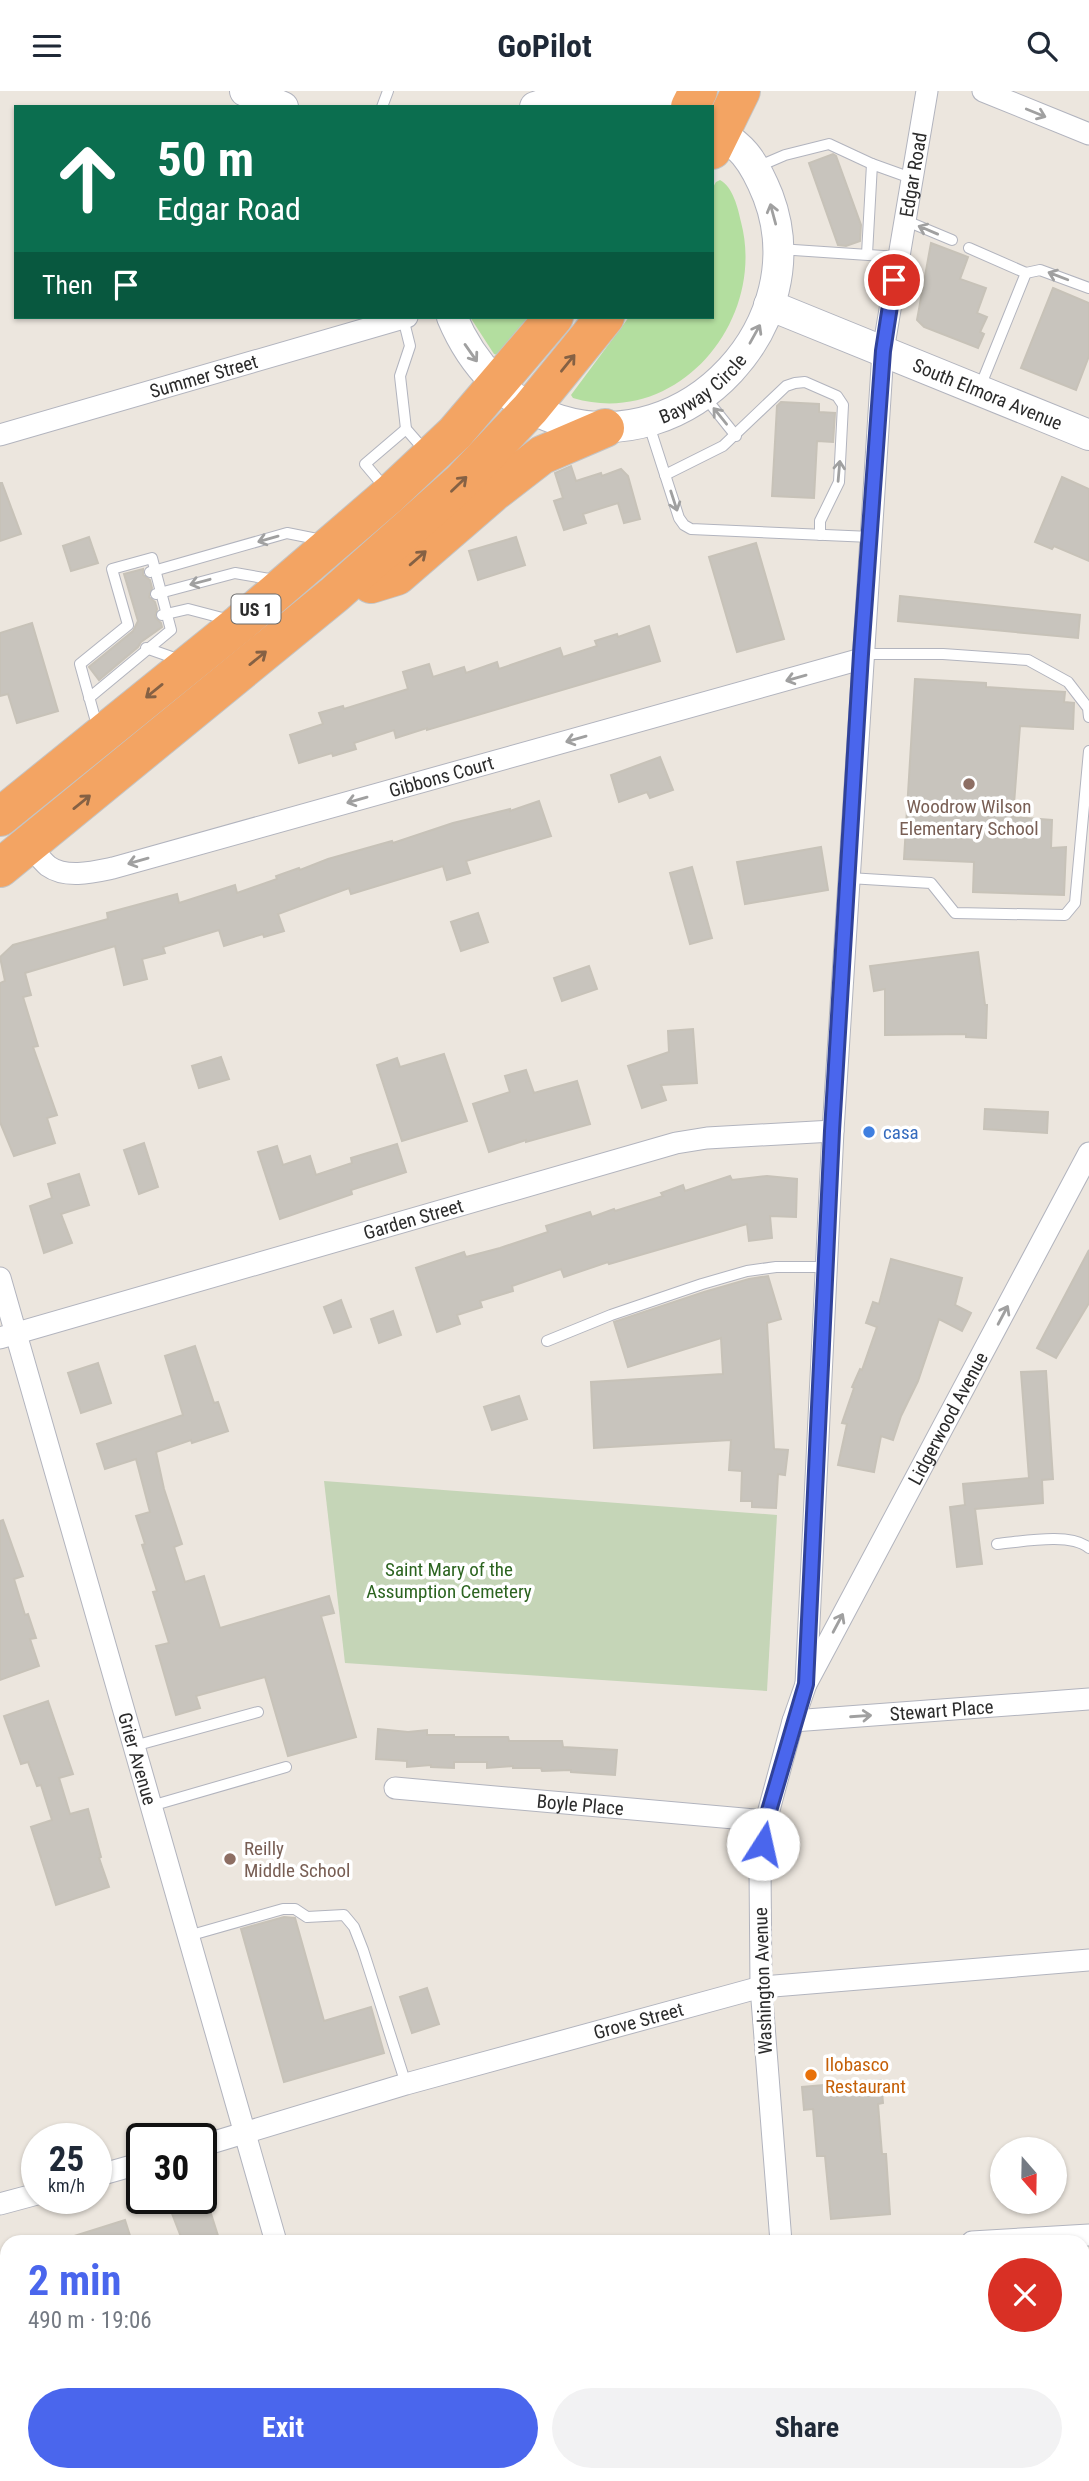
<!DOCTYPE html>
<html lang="en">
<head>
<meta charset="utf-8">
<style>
	body { margin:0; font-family:"Roboto Condensed",sans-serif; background:#f2f2f3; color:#1f2937; height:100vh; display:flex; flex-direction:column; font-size:26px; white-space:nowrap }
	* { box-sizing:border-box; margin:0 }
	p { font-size:23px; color:#747a83 }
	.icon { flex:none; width:38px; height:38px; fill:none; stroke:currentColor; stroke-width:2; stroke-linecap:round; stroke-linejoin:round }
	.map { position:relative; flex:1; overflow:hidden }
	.drawer { position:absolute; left:0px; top:2144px; width:1090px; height:247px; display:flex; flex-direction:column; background:#fff; border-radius:21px 21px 0 0; box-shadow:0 2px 5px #0004 }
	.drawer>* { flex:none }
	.banner { position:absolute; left:14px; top:14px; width:700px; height:214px; border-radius:0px; box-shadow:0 2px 5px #0004; background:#0b6e4f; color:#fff; overflow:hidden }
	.needle { width:46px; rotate:160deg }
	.buttons { position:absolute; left:990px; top:2046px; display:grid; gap:14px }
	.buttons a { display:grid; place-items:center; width:77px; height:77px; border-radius:50%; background:#fff; box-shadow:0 2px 5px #0004; font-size:35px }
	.speed { position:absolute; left:21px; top:2032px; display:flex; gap:14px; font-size:35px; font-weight:700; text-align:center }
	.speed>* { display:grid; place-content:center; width:91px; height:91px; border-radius:50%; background:#fff; box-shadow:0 2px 5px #0004; line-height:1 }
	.speed small { font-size:18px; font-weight:400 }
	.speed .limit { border:4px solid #111; border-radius:10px; background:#fff; color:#111 }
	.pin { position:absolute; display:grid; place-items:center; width:60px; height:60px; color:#fff; margin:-30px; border:4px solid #fff; border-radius:50%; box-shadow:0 2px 7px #0007 }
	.me { position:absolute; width:77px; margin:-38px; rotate:10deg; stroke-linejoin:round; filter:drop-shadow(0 0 5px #0008) }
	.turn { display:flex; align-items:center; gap:24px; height:147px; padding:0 28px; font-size:32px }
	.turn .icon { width:91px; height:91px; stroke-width:2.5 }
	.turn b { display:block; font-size:49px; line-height:60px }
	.then { display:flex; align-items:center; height:66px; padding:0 28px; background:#0003; gap:14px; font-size:26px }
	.round { display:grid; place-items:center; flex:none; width:74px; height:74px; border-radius:37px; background:#f2f2f3 }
	.overview { display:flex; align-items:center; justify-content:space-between; height:119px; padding:0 28px }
	h1 { font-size:42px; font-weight:700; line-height:52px; color:#4a66ed }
	.action { display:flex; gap:14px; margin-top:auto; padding:14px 28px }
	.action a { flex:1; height:80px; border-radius:42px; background:#4a66ed; color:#fff; font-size:28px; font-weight:700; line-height:80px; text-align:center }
	.action a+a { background:#f2f2f3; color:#1f2937 }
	header { display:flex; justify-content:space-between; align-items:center; height:91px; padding:0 28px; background:#fff; font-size:32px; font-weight:700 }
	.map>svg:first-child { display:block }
	.green { fill:#b3de9f }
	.cemetery { fill:#c5d5b7 }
	.building { fill:#c8c4bd; stroke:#c7c2b8; stroke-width:2 }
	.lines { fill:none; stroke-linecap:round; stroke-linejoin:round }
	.lane-casing { stroke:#b2b4be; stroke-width:12 }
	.street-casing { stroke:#b2b4be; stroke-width:23 }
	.secondary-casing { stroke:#b2b4be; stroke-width:32 }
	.highway-casing { stroke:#c4c4c4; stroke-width:40 }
	.lane { stroke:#fff; stroke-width:10 }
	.street { stroke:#fff; stroke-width:21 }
	.secondary { stroke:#fff; stroke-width:30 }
	.highway { stroke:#f3a463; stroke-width:38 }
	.oneway { stroke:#a0a0a0 }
	.oneway2 { stroke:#856144 }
	.route-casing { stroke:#30429a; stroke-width:18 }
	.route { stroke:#4a66ed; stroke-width:12 }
	.education-dot { fill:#8d6e63; stroke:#fff; stroke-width:2.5 }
	.shop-dot { fill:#3f7fe0; stroke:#fff; stroke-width:2.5 }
	.food-dot { fill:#e8710a; stroke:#fff; stroke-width:2.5 }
	.labels { text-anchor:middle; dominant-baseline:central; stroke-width:7; stroke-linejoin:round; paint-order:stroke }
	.shield { fill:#fff; stroke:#6b6b6b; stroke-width:2 }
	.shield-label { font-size:18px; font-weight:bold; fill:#2b2b2b }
	.street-label { font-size:19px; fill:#2b2b2b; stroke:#fff }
	.education-label { font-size:19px; fill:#785e54; stroke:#fff }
	.shop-label { font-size:19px; fill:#366cbe; stroke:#fff; text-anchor:start }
	.park-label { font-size:19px; fill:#2c6420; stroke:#fff }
	.food-label { font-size:19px; fill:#c56008; stroke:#fff; text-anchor:start }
</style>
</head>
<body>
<header><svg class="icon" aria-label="menu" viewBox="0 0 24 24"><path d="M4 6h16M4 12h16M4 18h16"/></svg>GoPilot<svg class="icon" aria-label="search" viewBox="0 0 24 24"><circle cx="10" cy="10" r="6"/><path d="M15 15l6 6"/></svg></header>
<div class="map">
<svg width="1089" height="2390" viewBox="0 0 1089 2390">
	<rect width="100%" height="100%" fill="#ece6de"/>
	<g class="green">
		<path d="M720,89C733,96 738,117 741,131C767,230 677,338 573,307L571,304L629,226H712V98L716,91Z"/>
		<path d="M470,226H530L498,264L494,263Z"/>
	</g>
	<path class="cemetery" d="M324,1390L777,1424L767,1600L345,1572Z"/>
	<g class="building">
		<path d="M833,63L836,65L861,134L860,150L846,155L838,154L809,72Z"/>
		<path d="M931,152L968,166L960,188L986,197L977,222L987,226L980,241L984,243L978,257L924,236L917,229Z"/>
		<path d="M1053,197L1089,212V265L1076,299L1021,277Z"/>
		<path d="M781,311L819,313V321L835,322L833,351L817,350L814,407L772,405L777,315Z"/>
		<path d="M571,375L576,390L601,382L602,385L621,378L628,385L640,428L624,432L618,412L583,423L586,432L564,439L554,410L563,407L555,382Z"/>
		<path d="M1062,386L1089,398V470L1054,455L1052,458L1035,451Z"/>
		<path d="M0,392H2L21,443L0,450Z"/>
		<path d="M89,446L98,472L71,480L63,455Z"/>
		<path d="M516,446L525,474L478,489L469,460Z"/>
		<path d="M756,452L784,548L737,561L709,466Z"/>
		<path d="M143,478V484L150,489L152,497L149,506L155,511L157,518L155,526L161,532L162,536L141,551L138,556L99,589L89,576L133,540L138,530L124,483Z"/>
		<path d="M900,505L1080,524L1078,547L898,530Z"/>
		<path d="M32,532L58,620L17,632L8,603L0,605V542Z"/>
		<path d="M649,535L660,570L427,639V637L396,647L394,639L354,652L356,658L333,665L332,662L299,672L290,644L323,633L319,622L343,615L344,618L408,598L403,581L429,573L433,586L464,576L466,582L497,571L499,578L560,557L563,566L597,555L595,550L617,543L618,546Z"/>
		<path d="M915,588L986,592V596L1065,601L1064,611L1074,612L1073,638L1020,635L1013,726L1052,729L1051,757L1066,756L1064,804L973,801L974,771L904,768Z"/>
		<path d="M660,666L673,699L650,707L647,701L619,711L611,684Z"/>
		<path d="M539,710L551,745L466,770L470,782L447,789L443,775L351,803L349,797L278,823L284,840L264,846L263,843L224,855L219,839L163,856L165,862L142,868L147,888L124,894L115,855L25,882L31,904L23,906L38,955L33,956L57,1024L47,1027L55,1052L14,1065L0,1031V892L5,890L0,866L13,854L108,828L107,822L177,803L179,812L235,794L237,802L277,788L276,785L299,777L300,779L328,768L392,750L393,752L453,732L510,718V720Z"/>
		<path d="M821,756L828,799L745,813L737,771Z"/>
		<path d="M692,776L712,847L690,853L670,782Z"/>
		<path d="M478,822L488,851L461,860L451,831Z"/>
		<path d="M978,861L985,914H987L986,947L966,946V943L885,944V898L874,900L870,875Z"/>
		<path d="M589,875L597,898L562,910L554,887Z"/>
		<path d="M693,938L697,992L661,994L666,1009L642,1017L628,975L669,961L668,940Z"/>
		<path d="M444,963L467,1030L402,1050L377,974L397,967L400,976Z"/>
		<path d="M221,966L229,988L199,997L192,975Z"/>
		<path d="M526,979L534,1002L577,990L590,1033L526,1051V1049L489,1061L473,1013L510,1001L505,985Z"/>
		<path d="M985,1018L1048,1021L1047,1042L984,1038Z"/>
		<path d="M144,1052L158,1096L139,1103L124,1059Z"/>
		<path d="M397,1053L406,1081L351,1099L352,1103L280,1128L258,1061L277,1055L283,1074L310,1065L316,1084L352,1072L351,1067Z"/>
		<path d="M79,1083L89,1114L61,1123L72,1152L44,1162L30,1115L52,1107L48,1093Z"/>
		<path d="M730,1085L732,1089L767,1085L797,1088L796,1126L770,1125L772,1147L749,1150L747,1133L609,1173L608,1171L564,1186L561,1178L512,1195L513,1200L480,1210L482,1216L457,1224L460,1233L437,1241L416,1177L464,1161L466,1166L500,1157L548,1141L546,1135L590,1121L592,1126L614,1118L615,1120L663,1105L661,1102L683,1094L685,1100Z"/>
		<path d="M1089,1159V1212L1056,1267L1037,1257Z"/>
		<path d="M891,1168L962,1187L955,1214L971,1222L962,1240L939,1228L918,1290L901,1325L893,1349L881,1345L874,1381L838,1374L847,1333L842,1332L854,1297L852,1296L860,1278L862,1279L877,1236L866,1232L873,1211L879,1213Z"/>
		<path d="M768,1185L781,1228L767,1232L774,1358L788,1359L785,1384L778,1383L776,1417L752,1416V1410H741L742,1380L729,1379L731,1349L594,1357L591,1291L723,1283L721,1247L628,1276L614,1231L704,1201L749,1188Z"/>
		<path d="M341,1209L351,1236L334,1242L324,1216Z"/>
		<path d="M393,1220L401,1244L379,1252L371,1228Z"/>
		<path d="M195,1255L214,1312L218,1311L228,1340L192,1352L191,1349L156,1361L164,1398L182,1453L174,1456L185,1491L204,1485L220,1537L329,1505L334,1522L321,1525L356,1646L288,1665L265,1586L196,1605L200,1617L176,1624L156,1555L169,1552L153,1501L157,1500L142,1454L145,1453L136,1425L150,1421L136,1368L105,1378L97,1353L183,1324L165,1265Z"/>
		<path d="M98,1272L111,1312L81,1322L68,1282Z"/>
		<path d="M1046,1280L1053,1388L1042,1389L1043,1412L975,1418L982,1473L957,1476L950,1416L965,1414L963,1393L1029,1387L1021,1281Z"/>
		<path d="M519,1305L527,1328L492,1339L484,1316Z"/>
		<path d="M3,1429L23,1485L14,1488L25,1524L28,1523L36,1547L30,1548L39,1575L0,1589V1430Z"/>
		<path d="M48,1610L73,1683L59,1687L70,1723L88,1718L101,1766L99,1767L109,1796L56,1814L31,1736L52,1729L41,1694L37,1695L28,1671L21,1673L4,1625Z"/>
		<path d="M378,1638L408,1641L427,1639V1644H454V1646H508L509,1650H562L563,1656L617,1659L615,1684L571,1681V1679L542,1680L541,1677H513V1675L487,1677V1671H454V1677L431,1676V1674L407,1676V1670L376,1668Z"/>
		<path d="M284,1826L295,1827L324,1930L371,1916L384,1962L284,1991L241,1838Z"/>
		<path d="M427,1897L439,1933L412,1942L400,1906Z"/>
		<path d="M881,1989L883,2012L878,2013L882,2063H886L890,2123L831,2128L825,2065H817L813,2018L804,2019L802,1996Z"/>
		<path d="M166,2107H206L220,2151H183Z"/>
		<path d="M125,2129L132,2151H69L68,2147Z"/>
	</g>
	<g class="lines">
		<defs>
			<g id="lane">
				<path d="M382,16L388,0"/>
				<path d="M757,76L785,64L829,53L872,73"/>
				<path d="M904,129L952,149"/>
				<path d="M969,157L1026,182L980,296"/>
				<path d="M779,158L898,166"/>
				<path d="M867,163L872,73L911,87"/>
				<path d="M1026,182L1040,179L1089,197"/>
				<path d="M403,227L410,255L400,285L406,338"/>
				<path d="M704,305L736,345"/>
				<path d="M648,331L679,427L684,434L691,438L871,446"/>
				<path d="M665,384L723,355L786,295L795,292L805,291L837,305L843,314L839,391L820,430V444"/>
				<path d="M386,398L365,373L406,338L426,361"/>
				<path d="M150,481L287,442L322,449"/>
				<path d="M156,503L235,482L275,489"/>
				<path d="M162,524L188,518L230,529"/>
				<path d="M146,557L180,569"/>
				<path d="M861,563H943L1028,569L1068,591L1088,617L1089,626"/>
				<path d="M89,607L171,539L152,467L112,478L128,534L80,573L98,638"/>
				<path d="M849,787L931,792L955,822L1065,824L1075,812L1089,660"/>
				<path d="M547,1250L611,1224L702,1193L747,1180L776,1176H826"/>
				<path d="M997,1453C1021,1451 1070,1441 1089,1457"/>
				<path d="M134,1655L258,1621"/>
				<path d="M151,1715L286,1676"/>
				<path d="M188,1845L283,1818H295L307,1826L344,1824L354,1836L363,1859L406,1993"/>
				<path d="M0,2264L7,2262"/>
				<path d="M592,2384L594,2390"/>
				<path d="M691,2390L739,2384"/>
			</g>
			<g id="street">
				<path d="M983,0L1089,43"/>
				<path id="s1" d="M0,344L407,226"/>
				<path id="s2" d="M29,754C35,760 41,769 48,775C66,788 94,781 113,777L861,568"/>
				<path id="s3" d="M0,1187L276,2151"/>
				<path id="s4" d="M0,1247L676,1052L707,1047L833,1040"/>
				<path id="s5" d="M806,1593L833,1040L883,260L927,0"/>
				<path id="s6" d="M793,1630L1089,1608"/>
				<path id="s7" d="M395,1697L766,1730"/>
				<path id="s8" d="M201,2055L406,1993L761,1896L1089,1869"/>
				<path d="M96,2085L142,2072"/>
				<path d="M0,2113L37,2103"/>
				<path id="s9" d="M781,2151L761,1896L760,1776L766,1730L793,1630L806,1593L1089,1062"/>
				<path d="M972,2151L1089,2144"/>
				<path d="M1083,2381H1089"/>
				<path d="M343,2384L344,2390"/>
				<path d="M799,2384V2390"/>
				<path d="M962,2390L1049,2384"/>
			</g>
			<g id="secondary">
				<path d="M245,0L283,16"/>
				<path d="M535,16C581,0 633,0 678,16"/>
				<path id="s10" d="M769,214L1089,344"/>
				<path id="s11" d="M452,226C472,274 508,313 559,329C689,369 816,231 768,105C762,90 755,75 745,63C736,52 723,44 712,36"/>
			</g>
			<g id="highway">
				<path d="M690,16L698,0"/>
				<path d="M712,59L741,0"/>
				<path d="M371,493L397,485L494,401L542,364L605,337"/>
				<path d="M0,726L240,532L390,403L455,342L554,226"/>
				<path d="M0,777L335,503L461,391L530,318L605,226"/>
			</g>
		</defs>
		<use href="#lane" class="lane-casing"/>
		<use href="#street" class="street-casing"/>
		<use href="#secondary" class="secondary-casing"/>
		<use href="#highway" class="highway-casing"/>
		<use href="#lane" class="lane"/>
		<use href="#street" class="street"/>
		<use href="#secondary" class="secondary"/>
		<use href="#highway" class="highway"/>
	</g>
	<defs><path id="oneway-shaft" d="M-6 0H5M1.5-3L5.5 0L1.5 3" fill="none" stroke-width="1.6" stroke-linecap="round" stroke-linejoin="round" transform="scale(1.75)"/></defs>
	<g class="oneway">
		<use href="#oneway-shaft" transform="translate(1036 22) rotate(22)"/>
		<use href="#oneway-shaft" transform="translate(773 123) rotate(-105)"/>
		<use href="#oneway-shaft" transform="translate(928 139) rotate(-157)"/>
		<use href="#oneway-shaft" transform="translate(1058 185) rotate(-159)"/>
		<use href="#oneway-shaft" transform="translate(755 243) rotate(-61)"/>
		<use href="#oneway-shaft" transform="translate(471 262) rotate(55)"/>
		<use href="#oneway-shaft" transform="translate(720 325) rotate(-129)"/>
		<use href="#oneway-shaft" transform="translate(839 380) rotate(-85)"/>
		<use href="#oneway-shaft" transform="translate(674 410) rotate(72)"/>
		<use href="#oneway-shaft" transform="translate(268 448) rotate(164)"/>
		<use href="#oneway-shaft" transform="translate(200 491) rotate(165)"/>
		<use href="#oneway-shaft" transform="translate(796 587) rotate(164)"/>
		<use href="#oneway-shaft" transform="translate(576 648) rotate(164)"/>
		<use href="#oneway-shaft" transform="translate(357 709) rotate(164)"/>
		<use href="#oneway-shaft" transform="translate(138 770) rotate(164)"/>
		<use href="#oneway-shaft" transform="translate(1003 1224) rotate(-62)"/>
		<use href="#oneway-shaft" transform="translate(838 1532) rotate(-62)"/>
		<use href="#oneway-shaft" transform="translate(861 1625) rotate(-4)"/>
	</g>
	<g class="oneway2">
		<use href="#oneway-shaft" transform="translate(568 272) rotate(-51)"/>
		<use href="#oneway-shaft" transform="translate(459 393) rotate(-44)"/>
		<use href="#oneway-shaft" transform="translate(418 467) rotate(-41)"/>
		<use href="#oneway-shaft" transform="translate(258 567) rotate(-39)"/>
		<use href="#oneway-shaft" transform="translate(154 600) rotate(141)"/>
		<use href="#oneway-shaft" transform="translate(82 711) rotate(-39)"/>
	</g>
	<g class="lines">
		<defs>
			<path id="route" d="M763,1753L766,1730L806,1593L832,1040L861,563L883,260L894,189"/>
		</defs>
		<use href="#route" class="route-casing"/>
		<use href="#route" class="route"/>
	</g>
	<g class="education-dot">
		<circle cx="969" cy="693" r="7"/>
		<circle cx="230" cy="1768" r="7"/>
	</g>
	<circle class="shop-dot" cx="869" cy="1041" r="7"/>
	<circle class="food-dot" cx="811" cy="1984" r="7"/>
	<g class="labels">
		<rect class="shield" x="231.5" y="503.5" width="49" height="29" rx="5"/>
		<g class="shield-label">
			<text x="256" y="518">US 1</text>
		</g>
		<g class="street-label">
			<text stroke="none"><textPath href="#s5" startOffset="1514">Edgar Road</textPath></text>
			<text stroke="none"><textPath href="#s1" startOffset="212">Summer Street</textPath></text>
			<text stroke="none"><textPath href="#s11" startOffset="308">Bayway Circle</textPath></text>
			<text stroke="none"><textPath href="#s10" startOffset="236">South Elmora Avenue</textPath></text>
			<text stroke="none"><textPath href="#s2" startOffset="436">Gibbons Court</textPath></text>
			<text stroke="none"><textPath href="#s4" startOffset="430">Garden Street</textPath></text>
			<text stroke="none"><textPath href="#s9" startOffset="866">Lidgerwood Avenue</textPath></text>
			<text stroke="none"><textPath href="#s6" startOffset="149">Stewart Place</textPath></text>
			<text stroke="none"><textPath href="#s3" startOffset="500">Grier Avenue</textPath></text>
			<text stroke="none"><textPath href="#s7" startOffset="186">Boyle Place</textPath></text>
			<text transform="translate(763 1890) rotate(-92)">Washington Avenue</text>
			<text stroke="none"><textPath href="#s8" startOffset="455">Grove Street</textPath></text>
		</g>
		<g class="education-label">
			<text x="969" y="715">Woodrow Wilson<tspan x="969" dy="22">Elementary School</tspan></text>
			<text x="244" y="1757" text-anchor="start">Reilly<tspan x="244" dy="22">Middle School</tspan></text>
		</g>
		<g class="shop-label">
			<text x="883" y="1041">casa</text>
		</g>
		<g class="park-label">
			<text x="449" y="1478">Saint Mary of the<tspan x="449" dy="22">Assumption Cemetery</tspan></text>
		</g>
		<g class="food-label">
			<text x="825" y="1973">Ilobasco<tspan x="825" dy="22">Restaurant</tspan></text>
		</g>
	</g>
</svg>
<div class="buttons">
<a><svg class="needle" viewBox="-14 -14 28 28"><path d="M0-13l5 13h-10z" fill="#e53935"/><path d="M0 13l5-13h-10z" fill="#747a83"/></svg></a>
</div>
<div class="speed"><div>25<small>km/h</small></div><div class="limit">30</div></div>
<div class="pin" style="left:894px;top:189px;background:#d93025"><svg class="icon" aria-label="arrive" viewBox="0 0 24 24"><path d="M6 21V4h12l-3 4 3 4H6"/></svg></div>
<svg class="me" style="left:763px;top:1753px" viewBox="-20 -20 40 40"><circle r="19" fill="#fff"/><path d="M0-13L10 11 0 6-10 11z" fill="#4a66ed"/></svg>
<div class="banner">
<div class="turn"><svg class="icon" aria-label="ahead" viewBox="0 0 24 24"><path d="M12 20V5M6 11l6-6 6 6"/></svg><div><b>50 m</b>Edgar Road</div></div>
<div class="then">Then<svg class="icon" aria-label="arrive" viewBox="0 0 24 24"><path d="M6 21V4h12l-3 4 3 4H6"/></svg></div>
</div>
<section class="drawer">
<div class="overview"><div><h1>2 min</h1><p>490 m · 19:06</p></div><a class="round" style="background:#d93025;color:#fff"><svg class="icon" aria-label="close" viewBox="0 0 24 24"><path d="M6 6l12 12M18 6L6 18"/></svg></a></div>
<div class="action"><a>Exit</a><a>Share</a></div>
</section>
</div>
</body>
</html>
